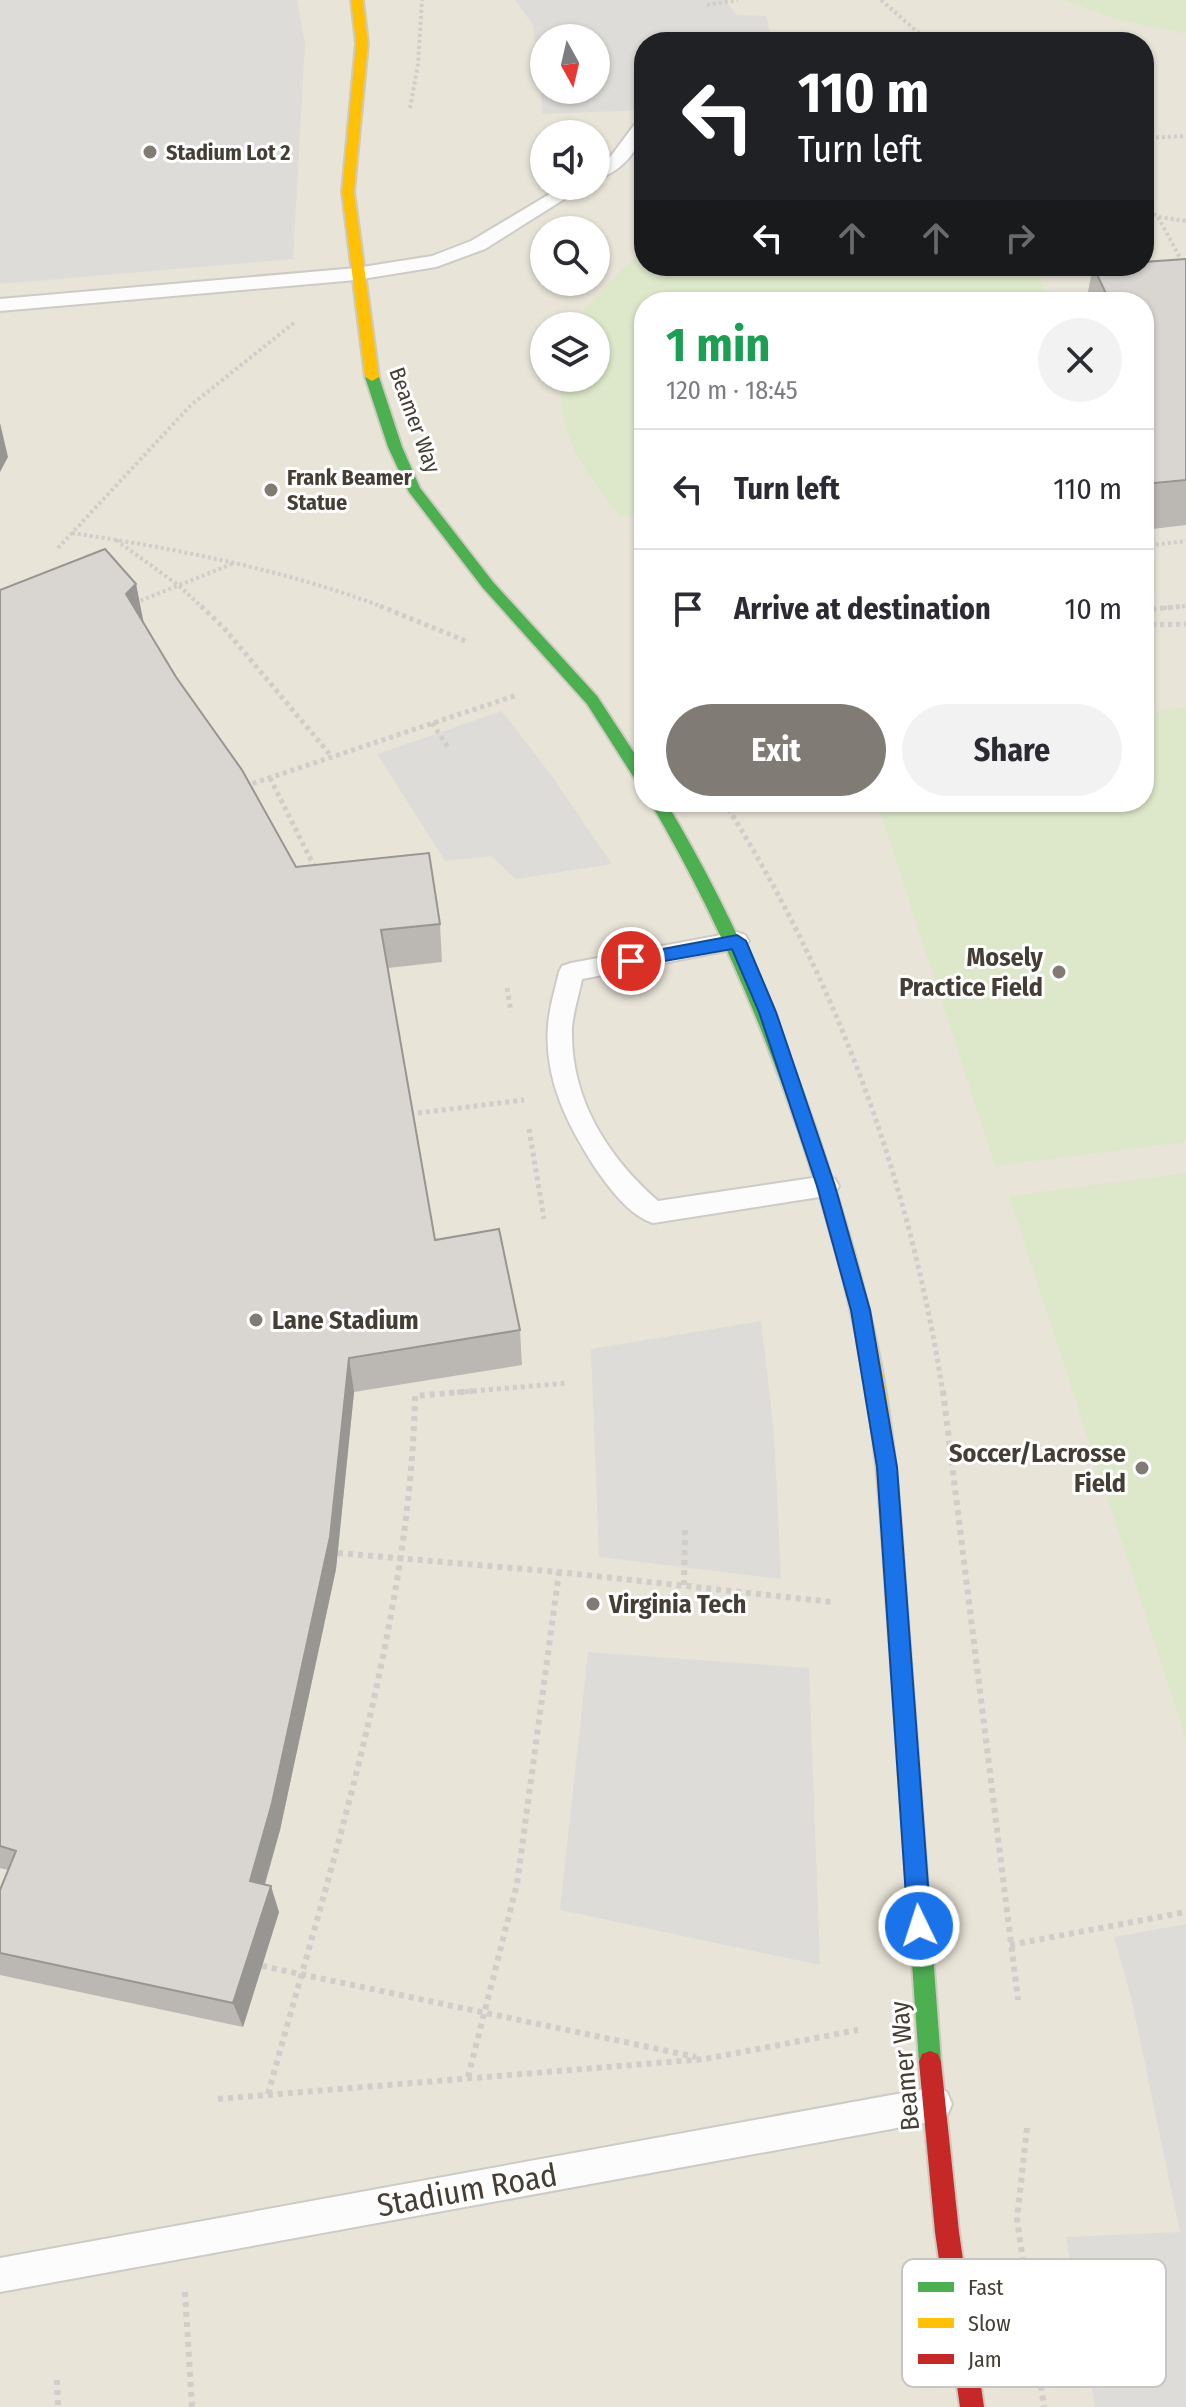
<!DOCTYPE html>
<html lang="en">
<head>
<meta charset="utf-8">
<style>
	body { margin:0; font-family:"Fira Sans Condensed",sans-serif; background:#f2f2f3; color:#2b2b33; height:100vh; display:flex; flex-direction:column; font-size:30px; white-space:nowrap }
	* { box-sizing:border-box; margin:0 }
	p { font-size:26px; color:#7c7c81 }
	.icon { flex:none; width:44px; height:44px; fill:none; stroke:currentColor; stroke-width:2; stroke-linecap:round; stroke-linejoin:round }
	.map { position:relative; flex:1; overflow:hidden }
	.sheet { position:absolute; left:634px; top:292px; width:520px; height:520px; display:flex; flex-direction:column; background:#fff; border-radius:32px; box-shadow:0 2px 6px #0004 }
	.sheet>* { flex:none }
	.banner { position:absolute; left:634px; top:32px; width:520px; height:244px; border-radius:32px; box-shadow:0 2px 6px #0004; background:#202124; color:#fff; overflow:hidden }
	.needle { width:52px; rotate:172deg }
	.fabs { position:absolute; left:530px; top:24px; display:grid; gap:16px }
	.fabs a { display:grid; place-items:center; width:80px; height:80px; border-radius:50%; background:#fff; box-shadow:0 2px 6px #0004; font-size:40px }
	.pin { position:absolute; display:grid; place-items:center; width:68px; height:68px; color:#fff; margin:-34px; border:4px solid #fff; border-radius:50%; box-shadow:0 2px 8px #0007 }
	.me { position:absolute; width:88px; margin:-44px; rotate:356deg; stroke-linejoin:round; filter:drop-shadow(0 0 6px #0008) }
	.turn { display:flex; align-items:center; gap:28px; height:168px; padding:0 32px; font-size:36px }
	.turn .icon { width:104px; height:104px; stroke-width:2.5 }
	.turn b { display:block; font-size:56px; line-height:68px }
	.lanes { display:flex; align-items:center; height:76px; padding:0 32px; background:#0003; justify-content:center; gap:40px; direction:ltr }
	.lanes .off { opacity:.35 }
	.round { display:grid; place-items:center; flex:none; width:84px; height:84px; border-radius:42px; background:#f2f2f3 }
	.headline { display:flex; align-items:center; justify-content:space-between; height:136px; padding:0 32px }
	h1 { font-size:48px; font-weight:700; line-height:60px; color:#1e9e55 }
	.button { display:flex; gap:16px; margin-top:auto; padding:16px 32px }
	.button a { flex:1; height:92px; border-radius:48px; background:#807b74; color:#fff; font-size:32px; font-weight:700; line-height:92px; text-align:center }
	.button a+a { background:#f2f2f3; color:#2b2b33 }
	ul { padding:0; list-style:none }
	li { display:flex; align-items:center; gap:24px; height:120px; padding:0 32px; border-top:2px solid #e1e1e2 }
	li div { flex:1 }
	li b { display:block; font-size:30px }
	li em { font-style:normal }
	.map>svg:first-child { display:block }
	.education { fill:#e9e4d8; fill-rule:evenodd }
	.green { fill:#dde8ca }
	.parking { fill:#dedcd9; fill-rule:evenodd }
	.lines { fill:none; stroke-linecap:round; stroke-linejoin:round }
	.lane-casing { stroke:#cdcbc7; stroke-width:4 }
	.fast-casing { stroke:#cecac0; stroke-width:4 }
	.slow-casing { stroke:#cecac0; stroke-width:4 }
	.jam-casing { stroke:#cecac0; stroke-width:4 }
	.path-far2 { stroke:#d0cdca; stroke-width:4; stroke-dasharray:3 3; stroke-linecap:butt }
	.path-far1 { stroke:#d0cdca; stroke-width:5; stroke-dasharray:4 4; stroke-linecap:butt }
	.path { stroke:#d0cdca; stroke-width:6; stroke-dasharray:5 5; stroke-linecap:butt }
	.lane { fill:#fdfcfc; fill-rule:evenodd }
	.fast { fill:#4caf50; fill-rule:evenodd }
	.slow { fill:#ffc107; fill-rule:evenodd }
	.jam { fill:#c62828; fill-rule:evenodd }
	.wall { fill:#bbb8b4 }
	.shaded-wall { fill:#989692 }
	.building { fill:#d9d6d1; stroke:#989692; stroke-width:2 }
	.route { fill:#1a73e8; stroke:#114b97; stroke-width:2 }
	.poi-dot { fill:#807b74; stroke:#fff; stroke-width:3 }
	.labels { text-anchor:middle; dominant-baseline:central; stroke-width:6; stroke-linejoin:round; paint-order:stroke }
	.far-poi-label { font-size:22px; font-weight:bold; fill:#443e35; stroke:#fff; text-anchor:start }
	.far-street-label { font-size:22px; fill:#443e35; stroke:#fff }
	.poi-label { font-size:26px; font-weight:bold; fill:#443e35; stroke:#fff; text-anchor:end }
	.street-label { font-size:26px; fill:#443e35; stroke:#fff }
	.near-street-label { font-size:32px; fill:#443e35; stroke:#fff }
	.key { fill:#fff; stroke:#c7c5c2; stroke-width:2 }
	.key-label { font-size:22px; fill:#443e35 }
</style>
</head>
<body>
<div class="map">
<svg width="1186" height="2407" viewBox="0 0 1186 2407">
	<rect width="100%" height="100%" fill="#efede9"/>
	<path class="education" d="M0,0H1186V2407H0ZM544,38H596V90H544ZM644,42H1144V266H644ZM544,134H596V186H544ZM544,230H596V282H544ZM644,302H1144V802H644ZM544,326H596V378H544Z"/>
	<g class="green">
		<path d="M1063,0H1186V34L1119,20Z"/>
		<path d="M644,251V266H1033L1051,302H644V514L620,516C585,472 556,437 562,378H596V326H573L575,319L631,261Z"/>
		<path d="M1186,707V1142L995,1166L877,802H1144V712Z"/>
		<path d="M1186,1173V1740L1009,1196Z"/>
	</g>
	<g class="parking">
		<path d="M0,0H297L305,44L293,259L0,284Z"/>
		<path d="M515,0H725L737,15L766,16L772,42H644V110L543,114L533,25ZM544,38H596V90H544Z"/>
		<path d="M502,711L551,775L612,864L516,879L491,856L445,861L377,754Z"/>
		<path d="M761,1321L774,1431L781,1579L599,1557L591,1349Z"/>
		<path d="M588,1652L809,1668L820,1965L560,1910Z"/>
		<path d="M1186,1924V2407H1095L1066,2237L1180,2232L1131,1997L1114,1937Z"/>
	</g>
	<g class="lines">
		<defs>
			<g id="lane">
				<path d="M644,119C644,146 623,172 596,179V167L608,160L638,120Z"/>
				<path d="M563,186H585L485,249L436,267L356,280L0,311V299L356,268L432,256L471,241Z"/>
				<path d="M737,932L745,935L749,941L745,947L582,979C579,995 573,1012 572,1028C570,1098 607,1156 658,1201L826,1176L835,1179L839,1186L835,1193L826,1196L653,1223C629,1215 610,1189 596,1169C568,1126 544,1080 548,1026C549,1008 555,990 559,972L562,966L571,963Z"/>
				<path d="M935,2087L947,2092L952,2104L947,2116L935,2121L0,2292V2258Z"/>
			</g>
			<g id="fast">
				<path d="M372,373L379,377L402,447L420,488L493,582L597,696L644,768V786L638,784L587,704L483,588L409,492L388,447L365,377Z"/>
				<path d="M650,802H666C729,907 777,1017 817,1132L814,1137H802L799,1132C759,1016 712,907 650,802Z"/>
				<path d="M895,1571L902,1574L905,1580L941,2062L938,2070L930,2073L922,2070L919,2062L885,1580L888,1574Z"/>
			</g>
			<g id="slow">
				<path d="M351,0H363L368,43L354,192L379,377L372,381L365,377L342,192L356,43Z"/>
				<path d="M808,1125L814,1127L817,1132C841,1205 864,1279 879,1355C894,1429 900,1505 905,1580L902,1586L895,1589L888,1586L885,1580C880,1505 875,1430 860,1356C846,1280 823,1205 799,1132L802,1127Z"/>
			</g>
			<path id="jam" d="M930,2051L938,2054L941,2062L959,2232L984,2407H960L935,2232L919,2062L922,2054Z"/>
		</defs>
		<use href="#lane" class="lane-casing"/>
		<use href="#fast" class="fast-casing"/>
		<use href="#slow" class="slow-casing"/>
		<use href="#jam" class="jam-casing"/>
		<g class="path-far2">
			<path d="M881,0L929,42"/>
			<path d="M707,5L738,0"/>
			<path d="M410,108L418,64L422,0"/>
			<path d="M1144,138L1186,136"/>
			<path d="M1144,207L1158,217L1186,221"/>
			<path d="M1158,217L1186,269"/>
			<path d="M72,533C178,549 285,570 386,608"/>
			<path d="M116,540L178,585L203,608"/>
			<path d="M1144,546L1186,541"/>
			<path d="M58,548L191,405L295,322"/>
			<path d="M135,603L234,563"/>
			<path d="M1164,608L1186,606"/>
		</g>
		<g class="path-far1">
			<path d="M201,606L224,628L332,757"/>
			<path d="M380,606L468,642"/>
			<path d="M1144,610L1185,606"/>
			<path d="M1144,625L1186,624"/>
			<path d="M432,723L448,747"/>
			<path d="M270,778L315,868"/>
			<path d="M245,786L517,695"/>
			<path d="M724,802C838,982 910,1182 943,1393"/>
			<path d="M507,988L511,1012"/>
			<path d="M410,1114L524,1100"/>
			<path d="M529,1129L544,1219"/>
			<path d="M449,1393L568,1383"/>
		</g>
		<g class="path">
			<path d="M943,1391L1018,2000"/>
			<path d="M338,1553L559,1572L831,1602"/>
			<path d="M684,1585L685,1530"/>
			<path d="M1010,1945L1186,1912"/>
			<path d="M262,1966L696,2057"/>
			<path d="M468,2077L517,1884L559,1572"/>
			<path d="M268,2094C329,1872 410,1626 415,1396L473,1391"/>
			<path d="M218,2099L705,2059L858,2030"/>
			<path d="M1027,2128L1017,2219L1044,2407"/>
			<path d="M185,2292L192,2407"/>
			<path d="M57,2380L58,2407"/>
		</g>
		<use href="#lane" class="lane"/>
		<use href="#fast" class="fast"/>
		<use href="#slow" class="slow"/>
		<use href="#jam" class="jam"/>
	</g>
	<g class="wall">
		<path d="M1186,259V525L1144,530V302H1086L1093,266Z"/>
		<path d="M136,584L143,623L296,867L440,924L442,962L388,968L435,1240L520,1330L522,1365L354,1392L336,1569L280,1830L265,1885L279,1912L243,2027L0,1975V1890L8,1870L0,1868V590Z"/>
	</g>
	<g class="shaded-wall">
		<path d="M0,423L8,457L0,472Z"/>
		<path d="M136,584L144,624L126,594Z"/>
		<path d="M349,1358L354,1392L336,1569L280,1830L258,1907L250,1881Z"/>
		<path d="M271,1886L279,1912L243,2027L233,2003Z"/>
	</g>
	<g class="building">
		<path d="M1186,259V480L1144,484V400L1153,392L1144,373V302H1110L1093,266H1144V262Z"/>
		<path d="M105,549L136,584L126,594L176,677L242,770L296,867L429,853L440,924L381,930L435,1240L499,1229L520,1330L349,1358L330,1537L272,1803L250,1881L271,1886L233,2003L0,1953V1890L16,1851L0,1846V590Z"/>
	</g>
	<path class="route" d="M737,935L746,941L776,1012L835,1186L870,1310L897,1467L931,1926L927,1934L919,1937L912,1934L908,1926L877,1467L851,1310L817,1186L759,1012L732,949L631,967L623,961L631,955Z"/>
	<g class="poi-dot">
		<circle cx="150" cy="152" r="8"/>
		<circle cx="271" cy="490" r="8"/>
		<circle cx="1059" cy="972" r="8"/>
		<circle cx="256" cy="1320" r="8"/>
		<circle cx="1142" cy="1468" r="8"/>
		<circle cx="593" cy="1604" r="8"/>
	</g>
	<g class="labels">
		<g class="far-poi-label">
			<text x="166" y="152">Stadium Lot 2</text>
			<text x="287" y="477">Frank Beamer<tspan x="287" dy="25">Statue</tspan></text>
		</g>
		<g class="far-street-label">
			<text transform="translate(415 420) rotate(70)">Beamer Way</text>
		</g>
		<g class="poi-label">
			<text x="1043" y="957">Mosely<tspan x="1043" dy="30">Practice Field</tspan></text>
			<text x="272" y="1320" text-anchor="start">Lane Stadium</text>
			<text x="1126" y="1453">Soccer/Lacrosse<tspan x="1126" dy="30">Field</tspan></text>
			<text x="609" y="1604" text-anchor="start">Virginia Tech</text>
		</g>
		<g class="street-label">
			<text transform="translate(905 2066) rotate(-95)">Beamer Way</text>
		</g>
		<g class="near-street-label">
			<text transform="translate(467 2190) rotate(-10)">Stadium Road</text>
		</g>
	</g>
	<rect x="902" y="2259" width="264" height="128" rx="12" class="key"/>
	<rect x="918" y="2282" width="36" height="10" fill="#4caf50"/>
	<rect x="918" y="2318" width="36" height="10" fill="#ffc107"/>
	<rect x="918" y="2354" width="36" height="10" fill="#c62828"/>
	<g class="key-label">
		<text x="968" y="2295">Fast</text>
		<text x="968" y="2331">Slow</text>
		<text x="968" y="2367">Jam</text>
	</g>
</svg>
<div class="fabs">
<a><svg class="needle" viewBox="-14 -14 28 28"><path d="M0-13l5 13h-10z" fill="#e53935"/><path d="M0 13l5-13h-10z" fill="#7c7c81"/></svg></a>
<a><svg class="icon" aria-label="sound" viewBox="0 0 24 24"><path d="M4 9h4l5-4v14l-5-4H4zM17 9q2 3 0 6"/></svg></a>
<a><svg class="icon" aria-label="search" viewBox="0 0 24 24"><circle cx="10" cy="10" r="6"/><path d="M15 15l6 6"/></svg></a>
<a><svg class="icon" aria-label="layers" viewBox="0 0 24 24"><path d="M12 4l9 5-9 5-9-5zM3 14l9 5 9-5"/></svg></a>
</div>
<div class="pin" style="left:631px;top:961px;background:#d93025"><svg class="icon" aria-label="arrive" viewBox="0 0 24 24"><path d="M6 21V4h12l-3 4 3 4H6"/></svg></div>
<svg class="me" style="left:919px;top:1926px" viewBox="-20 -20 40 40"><circle r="17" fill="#1a73e8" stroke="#fff" stroke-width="3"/><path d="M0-11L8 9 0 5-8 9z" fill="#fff"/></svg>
<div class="banner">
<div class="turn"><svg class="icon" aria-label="left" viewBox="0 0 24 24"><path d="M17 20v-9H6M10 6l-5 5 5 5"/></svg><div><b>110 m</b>Turn left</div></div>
<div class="lanes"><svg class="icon" aria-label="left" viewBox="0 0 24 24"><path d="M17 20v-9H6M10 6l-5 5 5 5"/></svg><svg class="icon off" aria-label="ahead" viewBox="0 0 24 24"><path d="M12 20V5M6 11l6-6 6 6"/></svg><svg class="icon off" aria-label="ahead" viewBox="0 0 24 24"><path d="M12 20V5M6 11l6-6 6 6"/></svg><svg class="icon off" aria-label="right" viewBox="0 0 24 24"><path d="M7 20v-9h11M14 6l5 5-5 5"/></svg></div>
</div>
<section class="sheet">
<div class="headline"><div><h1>1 min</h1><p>120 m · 18:45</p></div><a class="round"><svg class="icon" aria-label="close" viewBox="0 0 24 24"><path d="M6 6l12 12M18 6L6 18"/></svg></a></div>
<ul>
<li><svg class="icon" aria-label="left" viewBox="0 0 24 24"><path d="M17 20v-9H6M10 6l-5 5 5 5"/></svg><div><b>Turn left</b></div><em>110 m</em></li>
<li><svg class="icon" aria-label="arrive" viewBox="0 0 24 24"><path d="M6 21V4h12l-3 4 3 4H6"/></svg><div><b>Arrive at destination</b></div><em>10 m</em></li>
</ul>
<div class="button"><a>Exit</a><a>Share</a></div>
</section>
</div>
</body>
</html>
